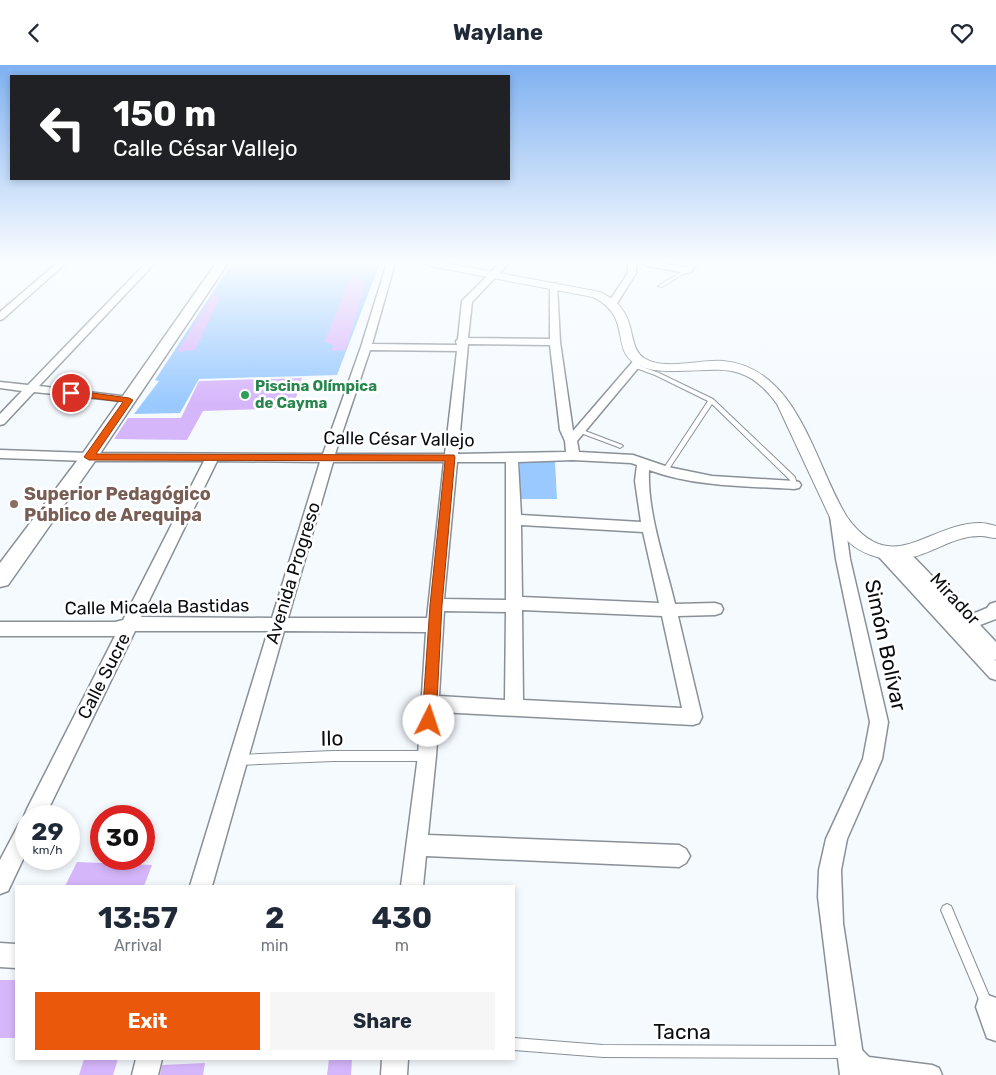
<!DOCTYPE html>
<html lang="en">
<head>
<meta charset="utf-8">
<style>
	body { margin:0; font-family:Rubik,sans-serif; background:#f6f6f7; color:#1f2937; height:100vh; display:flex; flex-direction:column; font-size:19px; white-space:nowrap }
	* { box-sizing:border-box; margin:0 }
	p { font-size:16px; color:#747a83 }
	.icon { flex:none; width:28px; height:28px; fill:none; stroke:currentColor; stroke-width:2; stroke-linecap:round; stroke-linejoin:round }
	.map { position:relative; flex:1; overflow:hidden }
	.drawer { position:absolute; left:15px; top:820px; width:500px; height:175px; display:flex; flex-direction:column; background:#fff; border-radius:0px; box-shadow:0 2px 8px #0003 }
	.drawer>* { flex:none }
	.guide { position:absolute; left:10px; top:10px; width:500px; height:105px; border-radius:0px; box-shadow:0 2px 8px #0003; background:#202124; color:#fff; overflow:hidden }
	.speed { position:absolute; left:15px; top:740px; display:flex; gap:10px; font-size:25px; font-weight:700; text-align:center }
	.speed>* { display:grid; place-content:center; width:65px; height:65px; border-radius:50%; background:#fff; box-shadow:0 2px 8px #0003; line-height:1 }
	.speed small { font-size:12px; font-weight:400 }
	.speed .limit { border:8px solid #d22; background:#fff; color:#111 }
	.pin { position:absolute; display:grid; place-items:center; width:42px; height:42px; color:#fff; margin:-21px; border:2px solid #fff; border-radius:50%; box-shadow:0 1px 5px #0007 }
	.me { position:absolute; width:55px; margin:-28px; rotate:4deg; stroke-linejoin:round; filter:drop-shadow(0 0 4px #0008) }
	.turn { display:flex; align-items:center; gap:18px; height:105px; padding:0 20px; font-size:22px }
	.turn .icon { width:65px; height:65px; stroke-width:2.5 }
	.turn b { display:block; font-size:35px; line-height:42px }
	.eta { display:flex; justify-content:space-evenly; align-items:center; height:85px; text-align:center }
	.eta b { font-size:30px; font-weight:700; line-height:35px }
	.cta { display:flex; gap:10px; margin-top:auto; padding:10px 20px }
	.cta a { flex:1; height:58px; border-radius:0px; background:#ea580c; color:#fff; font-size:20px; font-weight:700; line-height:58px; text-align:center }
	.cta a+a { background:#f6f6f7; color:#1f2937 }
	header { display:flex; justify-content:space-between; align-items:center; height:65px; padding:0 20px; background:#fff; font-size:22px; font-weight:700 }
	.map>svg:first-child { display:block }
	.green { fill:#99c9ff }
	.building { fill:#d6b6fb }
	.lines { fill:none; stroke-linecap:round; stroke-linejoin:round }
	.service-casing { stroke:#899098; stroke-width:2 }
	.pedestrian-casing { stroke:#899098; stroke-width:3 }
	.minor-casing { stroke:#899098; stroke-width:3 }
	.tertiary-casing { stroke:#899098; stroke-width:2 }
	.secondary-casing { stroke:#899098; stroke-width:3 }
	.service { fill:#fff; fill-rule:evenodd }
	.pedestrian { fill:#fff; fill-rule:evenodd }
	.minor { fill:#fff; fill-rule:evenodd }
	.tertiary { fill:#fff; fill-rule:evenodd }
	.secondary { fill:#fff; fill-rule:evenodd }
	.route { fill:#ea580c; stroke:#983908 }
	.leisure-dot { fill:#2e9e5b; stroke:#fff; stroke-width:2 }
	.education-dot { fill:#8d6e63; stroke:#fff; stroke-width:2 }
	.labels { text-anchor:middle; dominant-baseline:central; stroke-width:5; stroke-linejoin:round; paint-order:stroke }
	.far-leisure-label { font-size:15px; font-weight:bold; fill:#27864d; stroke:#fff; text-anchor:start }
	.street-label { font-size:18px; fill:#0a0c0f; stroke:#fff }
	.education-label { font-size:18px; font-weight:bold; fill:#785e54; stroke:#fff; text-anchor:start }
	.near-street-label { font-size:21px; fill:#0a0c0f; stroke:#fff }
</style>
</head>
<body>
<header><svg class="icon" aria-label="back" viewBox="0 0 24 24"><path d="M15 5l-7 7 7 7"/></svg>Waylane<svg class="icon" aria-label="heart" viewBox="0 0 24 24"><path d="M12 20l-8-8c-3-5 5-10 8-4 3-6 11-1 8 4z"/></svg></header>
<div class="map">
<svg width="996" height="1010" viewBox="0 0 996 1010">
	<rect width="100%" height="100%" fill="#f5faff"/>
	<g class="green">
		<path d="M238,198H380L337,310L199,314L180,348L134,349L159,316L155,315L230,201Z"/>
		<path d="M520,397H555L557,434H519Z"/>
	</g>
	<g class="building">
		<path d="M358,213L365,219L346,285L332,286L333,280L324,277L350,214Z"/>
		<path d="M213,229L220,233L195,285L177,287Z"/>
		<path d="M302,313L293,343L203,346L187,375L114,374L128,353H181L199,316Z"/>
		<path d="M77,797L152,800L144,821H65Z"/>
		<rect x="0" y="915" width="16" height="58"/>
		<path d="M84,994H118L113,1010H79Z"/>
		<path d="M329,994H352L351,1010H327Z"/>
		<path d="M205,998L203,1010H160L162,1000Z"/>
	</g>
	<g class="lines">
		<defs>
			<g id="service">
				<path d="M686,204L690,205L662,222L658,221Z"/>
				<path d="M633,300H637L659,308L713,334L795,412L797,420L796,422H792L790,415L712,339L667,407H663L662,406L708,336L655,310L633,302Z"/>
				<path d="M580,364L622,380L623,381L620,383L618,382L578,367V365Z"/>
				<path d="M333,686H427L430,688L432,691L430,694L427,696H333L239,700L236,698L234,695L236,692L239,690Z"/>
				<path d="M947,839L951,841L993,940L991,944L987,946L983,944L941,845L943,841Z"/>
				<path d="M514,973L603,980L845,981L849,983L851,987L849,991L845,993L603,992L514,985Z"/>
			</g>
			<path id="pedestrian" d="M854,981L861,984L869,992L932,1000L939,1003L942,1010H864C855,1006 848,1000 844,991L847,984Z"/>
			<g id="minor">
				<path d="M57,198H66L3,254L0,255V247Z"/>
				<path d="M146,198H155L39,321L129,332L133,333L135,335L133,337L34,327L4,359L0,360V349L22,326L0,323V317L28,320Z"/>
				<path d="M387,198H395L372,279L457,280L456,276L458,274L462,236L500,198H509L472,237L468,273L550,274V221L554,218L557,219L560,277L573,366L635,294L639,293L644,296L577,376L579,387L633,390L668,402L712,411L794,416L799,417L801,420L799,423L794,424C746,421 695,422 649,405C647,447 665,497 675,539L715,538L721,540L723,544L721,548L715,550L678,551L702,652L699,658L693,660L439,647L436,691L428,770L679,780L686,784L690,791L686,798L679,802L426,791L423,821H401L418,691L426,567L284,566L212,821H190L268,566H135L45,751H26V788L8,826L0,829V795L19,759L26,756L24,751L27,744L115,571H0V557H115L123,555L204,396H89L0,393V385L89,388L323,389L361,282ZM468,279L550,280L560,365L565,376L566,387L458,389ZM370,285L457,286L445,389H335ZM573,395L631,398L637,400L635,416L641,457L521,450L518,397ZM217,396L320,397L272,553L141,552ZM333,397H444L427,553H288ZM457,397H506V535L444,534ZM521,460L643,467L659,538L522,532ZM522,545L662,551L682,643L523,635ZM444,546L506,547L505,635L439,631Z"/>
				<path d="M628,198H636V208L616,240H610L608,238L628,208Z"/>
				<path d="M643,198H662L686,202L689,198H697L691,207L688,208L647,201Z"/>
				<path d="M837,446L842,448L844,451L850,494L888,657L882,694L847,774L841,805L843,858L866,1010H840L818,832L819,805L826,774L863,694L870,657L836,494L830,451L832,448Z"/>
				<path d="M884,483L889,484L896,491L895,489L897,485L902,484L907,485L970,550L987,543L990,539L996,537V554L980,560L996,577V595L994,594L996,596V615L990,613L879,492L877,488L879,484Z"/>
				<path d="M0,878L16,879V903L0,902Z"/>
				<path d="M988,930L996,933V976L987,973L976,942L979,933Z"/>
				<path d="M136,994H162L158,1010H132Z"/>
				<path d="M382,994H408L407,1010H381Z"/>
			</g>
			<path id="tertiary" d="M424,198H446L600,227C642,247 624,279 644,293C664,306 700,294 723,296C799,303 814,399 847,452C893,515 928,457 981,458C986,458 991,460 996,461V473C991,473 986,471 981,471C944,470 922,503 877,492C858,487 845,476 834,461L777,339C744,293 717,307 670,306C659,306 646,305 636,299C610,284 633,252 593,232L429,201Z"/>
			<path id="secondary" d="M216,198H228L95,396L8,520L0,522V498L83,388Z"/>
		</defs>
		<use href="#service" class="service-casing"/>
		<use href="#pedestrian" class="pedestrian-casing"/>
		<use href="#minor" class="minor-casing"/>
		<use href="#tertiary" class="tertiary-casing"/>
		<use href="#secondary" class="secondary-casing"/>
		<use href="#service" class="service"/>
		<use href="#pedestrian" class="pedestrian"/>
		<use href="#minor" class="minor"/>
		<use href="#tertiary" class="tertiary"/>
		<use href="#secondary" class="secondary"/>
	</g>
	<linearGradient id="sky" x2="0" y2="1"><stop stop-color="#7fb0f0"/><stop offset="0.58" stop-color="#fafdff"/><stop offset="1" stop-color="#fafdff" stop-opacity="0"/></linearGradient>
	<rect width="996" height="339" fill="url(#sky)"/>
	<path class="route" d="M71,325L129,333L133,335L96,389L454,390L455,392L442,540L436,656L434,661L429,663L424,661L422,656L430,540L445,396L89,395L84,392L123,337L68,330L67,328Z"/>
	<circle class="leisure-dot" cx="245" cy="330" r="5"/>
	<circle class="education-dot" cx="14" cy="439" r="5"/>
	<g class="labels">
		<g class="far-leisure-label">
			<text x="255" y="321">Piscina Olímpica<tspan x="255" dy="17">de Cayma</tspan></text>
		</g>
		<g class="street-label">
			<text transform="translate(399 374) rotate(1)">Calle César Vallejo</text>
			<text transform="translate(293 508) rotate(-73)">Avenida Progreso</text>
			<text transform="translate(955 534) rotate(47)">Mirador</text>
			<text transform="translate(157 542) rotate(-1)">Calle Micaela Bastidas</text>
			<text transform="translate(104 611) rotate(-63)">Calle Sucre</text>
		</g>
		<g class="education-label">
			<text x="24" y="429">Superior Pedagógico<tspan x="24" dy="21">Público de Arequipa</tspan></text>
		</g>
		<g class="near-street-label">
			<text transform="translate(886 580) rotate(78)">Simón Bolívar</text>
			<text transform="translate(332 673) rotate(-1)">Ilo</text>
			<text x="682" y="966">Tacna</text>
		</g>
	</g>
</svg>
<div class="speed"><div>29<small>km/h</small></div><div class="limit">30</div></div>
<div class="pin" style="left:71px;top:328px;background:#d93025"><svg class="icon" aria-label="arrive" viewBox="0 0 24 24"><path d="M6 21V4h12l-3 4 3 4H6"/></svg></div>
<svg class="me" style="left:429px;top:656px" viewBox="-20 -20 40 40"><circle r="19" fill="#fff"/><path d="M0-13L10 11 0 6-10 11z" fill="#ea580c"/></svg>
<div class="guide">
<div class="turn"><svg class="icon" aria-label="left" viewBox="0 0 24 24"><path d="M17 20v-9H6M10 6l-5 5 5 5"/></svg><div><b>150 m</b>Calle César Vallejo</div></div>
</div>
<section class="drawer">
<div class="eta">
<div><b>13:57</b><p>Arrival</p></div>
<div><b>2</b><p>min</p></div>
<div><b>430</b><p>m</p></div>
</div>
<div class="cta"><a>Exit</a><a>Share</a></div>
</section>
</div>
</body>
</html>
